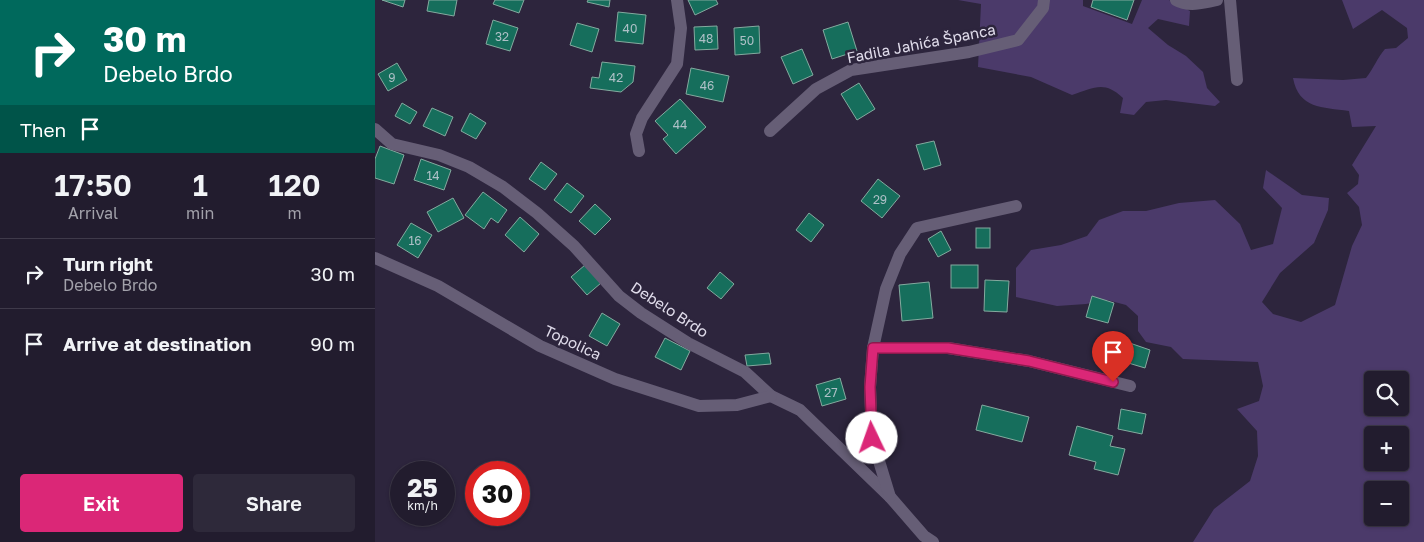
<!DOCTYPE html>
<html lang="en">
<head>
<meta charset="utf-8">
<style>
	body { margin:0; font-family:"Golos Text",sans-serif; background:#2e293a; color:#f1f3f6; height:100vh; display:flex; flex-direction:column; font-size:19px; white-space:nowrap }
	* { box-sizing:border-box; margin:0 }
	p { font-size:16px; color:#a2a1aa }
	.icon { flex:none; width:28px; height:28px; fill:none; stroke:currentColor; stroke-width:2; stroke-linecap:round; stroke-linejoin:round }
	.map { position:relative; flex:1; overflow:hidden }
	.details { display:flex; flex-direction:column; background:#221c2e; width:375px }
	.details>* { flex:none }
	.guide { background:#00695c; color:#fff; overflow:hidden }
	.buttons { position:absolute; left:989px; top:371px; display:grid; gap:10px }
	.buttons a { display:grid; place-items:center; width:45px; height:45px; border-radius:5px; background:#221c2e; box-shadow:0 1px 4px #0004,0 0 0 1px #3f3a4a; font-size:25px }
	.speed { position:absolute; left:15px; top:461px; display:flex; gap:10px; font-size:25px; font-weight:700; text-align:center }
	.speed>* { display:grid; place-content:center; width:65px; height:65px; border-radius:50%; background:#221c2e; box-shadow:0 1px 4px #0004,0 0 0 1px #3f3a4a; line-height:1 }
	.speed small { font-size:12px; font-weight:400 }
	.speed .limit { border:8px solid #d22; background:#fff; color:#111 }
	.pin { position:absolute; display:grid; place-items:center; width:42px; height:42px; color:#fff; margin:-51px -21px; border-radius:50% 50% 50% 0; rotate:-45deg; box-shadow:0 0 5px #0007 }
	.pin .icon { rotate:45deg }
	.me { position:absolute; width:55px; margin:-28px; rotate:357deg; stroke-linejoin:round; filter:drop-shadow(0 0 4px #0008) }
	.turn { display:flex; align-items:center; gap:18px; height:105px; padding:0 20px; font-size:22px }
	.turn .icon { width:65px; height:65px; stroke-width:2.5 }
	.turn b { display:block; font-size:35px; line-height:42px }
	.then { display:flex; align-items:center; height:48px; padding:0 20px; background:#0003; gap:10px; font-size:19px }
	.eta { display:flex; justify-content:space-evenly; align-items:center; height:85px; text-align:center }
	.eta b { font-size:30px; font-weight:600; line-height:35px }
	.button { display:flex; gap:10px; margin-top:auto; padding:10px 20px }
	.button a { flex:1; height:58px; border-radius:5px; background:#db2777; color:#fff; font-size:20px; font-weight:600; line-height:58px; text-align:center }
	.button a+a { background:#2e293a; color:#f1f3f6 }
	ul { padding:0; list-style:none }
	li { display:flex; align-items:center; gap:15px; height:70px; padding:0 20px; border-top:1px solid #3f3a4a }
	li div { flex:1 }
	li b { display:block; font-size:19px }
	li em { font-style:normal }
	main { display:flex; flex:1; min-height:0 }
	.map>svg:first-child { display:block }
	.green { fill:#4b3a6a; fill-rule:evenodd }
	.building { fill:#166e5c; stroke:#84aa9f }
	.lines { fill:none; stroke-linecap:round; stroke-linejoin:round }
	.minor { stroke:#665e76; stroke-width:12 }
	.route-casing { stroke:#8e194d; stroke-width:12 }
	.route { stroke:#db2777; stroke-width:9 }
	.labels { text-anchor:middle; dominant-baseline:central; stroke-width:5; stroke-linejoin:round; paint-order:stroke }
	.number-label { font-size:12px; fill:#aec0c7 }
	.street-label { font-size:15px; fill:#e0dceb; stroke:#2d253d }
</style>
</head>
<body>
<main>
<section class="details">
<div class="guide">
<div class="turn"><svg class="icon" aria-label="right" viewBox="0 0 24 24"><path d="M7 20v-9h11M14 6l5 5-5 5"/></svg><div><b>30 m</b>Debelo Brdo</div></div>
<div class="then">Then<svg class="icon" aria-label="arrive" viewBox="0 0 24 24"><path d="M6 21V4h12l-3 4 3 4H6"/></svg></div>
</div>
<div class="eta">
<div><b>17:50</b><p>Arrival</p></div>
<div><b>1</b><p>min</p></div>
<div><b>120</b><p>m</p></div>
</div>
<ul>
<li><svg class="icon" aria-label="right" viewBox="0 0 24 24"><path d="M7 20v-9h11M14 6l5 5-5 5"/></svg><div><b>Turn right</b><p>Debelo Brdo</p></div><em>30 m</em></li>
<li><svg class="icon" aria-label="arrive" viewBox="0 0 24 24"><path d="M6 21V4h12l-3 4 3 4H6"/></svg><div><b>Arrive at destination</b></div><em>90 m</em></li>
</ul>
<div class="button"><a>Exit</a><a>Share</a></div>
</section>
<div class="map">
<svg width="1049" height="542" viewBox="0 0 1049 542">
	<rect width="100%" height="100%" fill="#2d253d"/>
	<g class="green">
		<path d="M583,0H708V6L757,24L767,0H794L815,11L814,26L783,19L773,28L793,45L811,56L828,72L832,88L845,102L840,106L791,100L771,102L759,115L745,113L748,98C729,80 719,88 697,95L656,77L603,67L606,4Z"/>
		<path d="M967,0H1049V542H818L839,509L875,481L883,456L882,431L862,409L884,401L888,386L883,362L808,359L796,347L771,342L763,331V316L751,305L732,300L711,304L682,306L641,297V268L656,250L686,245L712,236L724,220L748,211H771L804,203L840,200L865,224L876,250L898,244L907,208L888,188L891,170L927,195L954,198L953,210L939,243L905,273L887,302L898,314L926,322L960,305L977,246L987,225L984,207L972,193L983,184L984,175L977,165L1001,126L977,127L974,111C947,107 924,109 918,78L968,80L991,78C999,68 1002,58 1010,49L1021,48L1033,38L1032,28L1007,10L978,29ZM998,380H1025V408H998ZM998,435H1025V462H998ZM998,490H1025V518H998Z"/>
	</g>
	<g class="building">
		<path d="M7,0H30L28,7Z"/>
		<path d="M54,0H82L79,16L52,11Z"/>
		<path d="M120,0H149L144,13L118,4Z"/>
		<path d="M213,0H235L234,7L212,2Z"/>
		<path d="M313,0H341L343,4L320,15Z"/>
		<path d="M718,0H759L752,20L716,7Z"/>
		<path d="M243,12L271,15L268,44L240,41Z"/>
		<path d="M118,20L143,28L135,51L111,44Z"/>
		<path d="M473,22L482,51L457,59L448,30Z"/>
		<path d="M202,23L224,29L217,52L195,45Z"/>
		<path d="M342,26L343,49L320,50L319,27Z"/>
		<path d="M384,26L385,53L360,55L359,28Z"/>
		<path d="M427,49L438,75L418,84L406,57Z"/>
		<path d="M227,62L260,66L258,82L246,92L215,88L217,77L224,78Z"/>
		<path d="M22,63L32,80L13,91L3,74Z"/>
		<path d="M316,68L354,76L348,102L311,94Z"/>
		<path d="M484,83L500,109L482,120L466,94Z"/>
		<path d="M305,99L331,127L301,154L288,139L293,135L280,121Z"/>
		<path d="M27,103L42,112L35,124L20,116Z"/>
		<path d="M57,108L78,117L70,136L48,126Z"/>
		<path d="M95,113L111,123L101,139L86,131Z"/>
		<path d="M559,141L566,165L549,170L541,145Z"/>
		<path d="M5,146L29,155L19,184L0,178V159Z"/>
		<path d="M46,159L76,170L69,190L39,180Z"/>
		<path d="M166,162L182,174L170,190L154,179Z"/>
		<path d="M503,179L525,196L507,218L486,201Z"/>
		<path d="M192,183L209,196L196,213L179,200Z"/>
		<path d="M108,192L132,210L123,223L116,218L109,229L90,215Z"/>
		<path d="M78,198L89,218L63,232L52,212Z"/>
		<path d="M220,204L236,219L220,235L204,221Z"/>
		<path d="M434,213L449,225L436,242L421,230Z"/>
		<path d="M145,217L164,234L149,252L130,235Z"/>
		<path d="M36,223L57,235L43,258L22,245Z"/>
		<rect x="601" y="228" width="14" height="20"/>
		<path d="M566,231L576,250L563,257L553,239Z"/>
		<path d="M210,265L226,283L212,295L196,277Z"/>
		<rect x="576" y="265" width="27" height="23"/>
		<path d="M345,272L359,284L346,299L332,288Z"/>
		<path d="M610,280L634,281L632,312L609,311Z"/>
		<path d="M554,282L558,318L527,321L524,285Z"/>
		<path d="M717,296L739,303L733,323L711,317Z"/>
		<path d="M227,313L245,324L232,346L214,336Z"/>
		<path d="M290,338L315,351L306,370L280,357Z"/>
		<path d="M746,340L775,350L770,368L740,359Z"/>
		<path d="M394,353L396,364L372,366L370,355Z"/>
		<path d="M465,378L471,399L447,406L441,385Z"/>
		<path d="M607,405L654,417L647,442L601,430Z"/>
		<path d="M746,409L771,414L767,434L743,429Z"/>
		<path d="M702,426L738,436L735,446L750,449L743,475L719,469L721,462L694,455Z"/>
	</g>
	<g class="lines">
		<g class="minor">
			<path d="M801,0C813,7 829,3 842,0"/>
			<path d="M855,0L862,80"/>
			<path d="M0,129L17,144L64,155L94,167L128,187L162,213L199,246L244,296L266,313L313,343L370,372L396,396L425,410L516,498L549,536L558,542"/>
			<path d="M395,131L441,89L476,70L594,52L643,40L668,8L669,0"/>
			<path d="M264,151L261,134L267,118L302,64L306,28L302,0"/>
			<path d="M0,258L63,286L165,346L240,379L324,406L362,405L396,396"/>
			<path d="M498,348L511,289L525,254L542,228L641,206"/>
			<path d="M515,497L497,438L495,387L498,348H573L654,361L755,386"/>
		</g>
	</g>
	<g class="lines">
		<defs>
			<path id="route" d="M497,438L495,387L498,348H573L654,361L738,382"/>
		</defs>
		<use href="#route" class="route-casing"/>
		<use href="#route" class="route"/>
	</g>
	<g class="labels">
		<g class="number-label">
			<text x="255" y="28">40</text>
			<text x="127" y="36">32</text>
			<text x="331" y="38">48</text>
			<text x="372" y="40">50</text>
			<text x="17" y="77">9</text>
			<text x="241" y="77">42</text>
			<text x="332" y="85">46</text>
			<text x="305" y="124">44</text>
			<text x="58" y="175">14</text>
			<text x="505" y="199">29</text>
			<text x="40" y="240">16</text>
			<text x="456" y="392">27</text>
		</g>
		<g class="street-label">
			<text transform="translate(546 43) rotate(-11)">Fadila Jahića Španca</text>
			<text transform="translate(295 309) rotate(33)">Debelo Brdo</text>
			<text transform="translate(198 342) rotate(25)">Topolica</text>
		</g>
	</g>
</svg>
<div class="buttons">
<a><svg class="icon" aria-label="search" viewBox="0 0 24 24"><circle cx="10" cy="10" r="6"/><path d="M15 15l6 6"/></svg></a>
<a>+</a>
<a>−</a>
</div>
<div class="speed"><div>25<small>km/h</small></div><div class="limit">30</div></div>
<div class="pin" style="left:738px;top:382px;background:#d93025"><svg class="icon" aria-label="arrive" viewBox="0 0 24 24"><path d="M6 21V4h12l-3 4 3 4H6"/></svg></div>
<svg class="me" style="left:497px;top:438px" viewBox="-20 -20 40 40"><circle r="19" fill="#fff"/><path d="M0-13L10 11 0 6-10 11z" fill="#db2777"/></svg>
</div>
</main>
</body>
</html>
